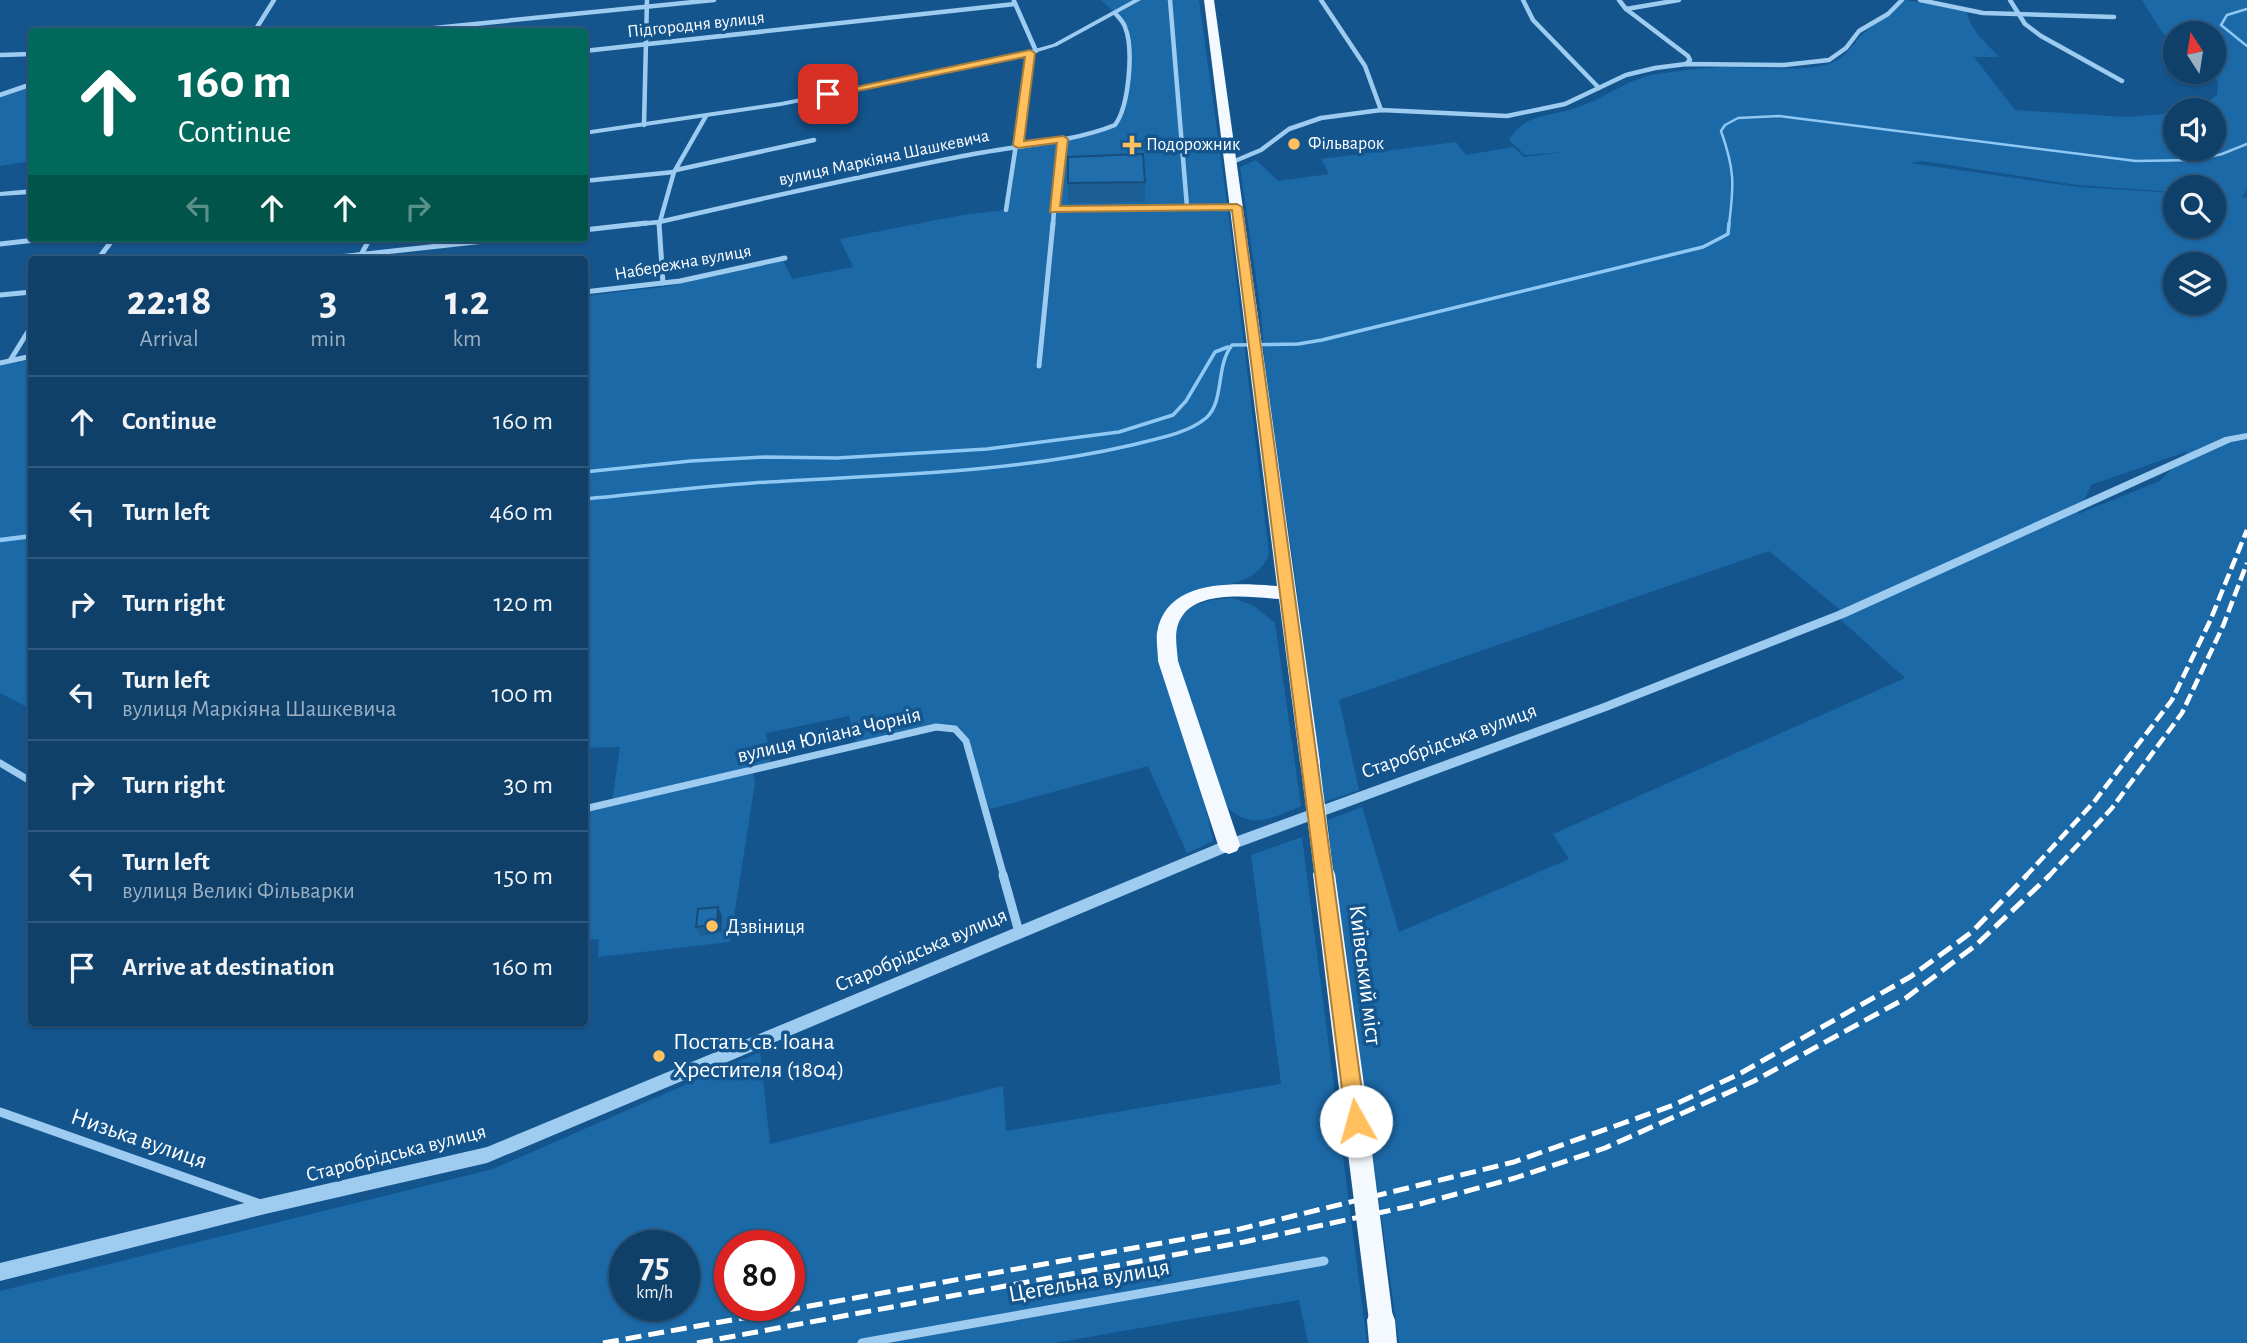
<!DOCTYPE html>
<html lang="en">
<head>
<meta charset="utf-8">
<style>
	body { margin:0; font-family:"Alegreya Sans",sans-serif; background:#184770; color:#f1f3f6; height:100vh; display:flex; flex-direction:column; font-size:26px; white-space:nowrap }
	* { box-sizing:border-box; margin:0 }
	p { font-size:23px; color:#9bafc1 }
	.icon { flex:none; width:38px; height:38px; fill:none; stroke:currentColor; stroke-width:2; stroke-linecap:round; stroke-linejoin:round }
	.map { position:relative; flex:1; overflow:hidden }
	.details { position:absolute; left:28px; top:256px; width:560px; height:770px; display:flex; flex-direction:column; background:#0f406a; border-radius:7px; box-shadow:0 2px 5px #0004,0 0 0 2px #2f597e }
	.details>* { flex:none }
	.banner { position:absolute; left:28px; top:28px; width:560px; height:214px; border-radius:7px; box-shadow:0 2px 5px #0004,0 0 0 2px #2f597e; background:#00695c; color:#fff; overflow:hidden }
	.needle { width:46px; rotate:348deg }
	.tools { position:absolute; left:2163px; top:21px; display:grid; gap:14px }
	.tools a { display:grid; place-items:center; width:63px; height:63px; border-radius:50%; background:#0f406a; box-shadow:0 2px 5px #0004,0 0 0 2px #2f597e; font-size:35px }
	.speed { position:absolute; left:609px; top:1230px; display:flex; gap:14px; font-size:35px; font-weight:700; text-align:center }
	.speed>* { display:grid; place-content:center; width:91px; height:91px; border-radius:50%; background:#0f406a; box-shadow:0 2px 5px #0004,0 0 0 2px #2f597e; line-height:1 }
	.speed small { font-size:18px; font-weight:400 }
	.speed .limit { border:10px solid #d22; background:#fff; color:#111 }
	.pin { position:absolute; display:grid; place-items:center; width:60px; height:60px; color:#fff; margin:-30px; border-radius:14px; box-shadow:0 4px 10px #0006 }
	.me { position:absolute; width:77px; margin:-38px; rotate:353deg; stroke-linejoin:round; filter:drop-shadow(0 0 5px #0008) }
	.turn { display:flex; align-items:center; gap:24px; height:147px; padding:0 35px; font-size:32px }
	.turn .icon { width:91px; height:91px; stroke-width:2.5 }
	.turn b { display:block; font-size:49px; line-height:60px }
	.lanes { display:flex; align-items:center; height:66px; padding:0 35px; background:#0003; justify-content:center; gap:35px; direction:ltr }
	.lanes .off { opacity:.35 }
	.eta { display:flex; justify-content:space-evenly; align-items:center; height:119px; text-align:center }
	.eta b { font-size:42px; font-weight:600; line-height:49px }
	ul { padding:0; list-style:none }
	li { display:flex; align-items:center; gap:21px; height:91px; padding:0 35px; border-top:2px solid #2f597e }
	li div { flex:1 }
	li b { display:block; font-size:26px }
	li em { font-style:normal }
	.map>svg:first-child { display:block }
	.green { fill:#1c69a8; fill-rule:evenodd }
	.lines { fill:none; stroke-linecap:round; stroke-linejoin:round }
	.stream-far2 { stroke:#90c8f4; stroke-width:2.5 }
	.stream-far1 { stroke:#90c8f4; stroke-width:3.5 }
	.stream { stroke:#90c8f4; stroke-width:4.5 }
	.minor-far3 { stroke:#9eccf1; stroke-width:4.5 }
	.minor-far2 { stroke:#9eccf1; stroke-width:5 }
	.minor-far1 { stroke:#9eccf1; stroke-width:7 }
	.minor { stroke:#9eccf1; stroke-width:9 }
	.tertiary { fill:#9eccf1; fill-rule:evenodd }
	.trunk { fill:#f3f9ff; fill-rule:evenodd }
	.rail-far1 { stroke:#fff; stroke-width:4.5; stroke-dasharray:12 5; stroke-linecap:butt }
	.rail { stroke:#fff; stroke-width:5; stroke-dasharray:16 7; stroke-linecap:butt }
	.trunk-bridge-far1 { stroke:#f3f9ff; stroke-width:19 }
	.trunk-bridge { stroke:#f3f9ff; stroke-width:24 }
	.wall { fill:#1c5f95 }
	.shaded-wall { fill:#174d79 }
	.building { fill:#216ead; stroke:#174d79; stroke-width:2 }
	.route { fill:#ffc05d; stroke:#a67d3c; stroke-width:2 }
	.poi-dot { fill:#ffc05d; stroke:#14558e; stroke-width:2.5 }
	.labels { text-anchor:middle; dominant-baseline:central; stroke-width:7; stroke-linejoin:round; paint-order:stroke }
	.far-street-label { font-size:18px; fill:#fff; stroke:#14558e }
	.far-poi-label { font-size:18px; fill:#fff; stroke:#14558e; text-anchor:start }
	.street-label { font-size:21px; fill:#fff; stroke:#14558e }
	.poi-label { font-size:21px; fill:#fff; stroke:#14558e; text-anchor:start }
	.near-street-label { font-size:24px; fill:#fff; stroke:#14558e }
	.near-poi-label { font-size:24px; fill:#fff; stroke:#14558e; text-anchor:start }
</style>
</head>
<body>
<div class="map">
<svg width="2247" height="1343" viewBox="0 0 2247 1343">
	<rect width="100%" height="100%" fill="#14558e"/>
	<g class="green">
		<path d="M1101,0H1199L1228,210L1269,554C1250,602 1191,571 1164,615C1159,623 1156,635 1157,645C1160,666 1169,687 1175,707C1189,752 1204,796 1213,841L1187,853L1148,766L990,809L966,742L955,730L936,727L857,746L849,716L766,733L771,767L753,772L755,783L730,942L598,957L599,939L585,940L584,810L612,802L620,747L585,748V296L663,287L783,260L792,279L853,267L840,239L962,215L1005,210L1018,145L1091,135L1103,132L1120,118C1124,98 1132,42 1123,24C1118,15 1109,7 1101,0Z"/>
		<path d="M1906,0L1967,12C1970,30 1987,44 1999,57H1974L2015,110L2127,117L2175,113V149H2214V110H2188L2199,108L2217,95L2218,81L2208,72H2214V33H2175V43L2162,32L2142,0H2247V189L2242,197L2247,198V1343H1399L1333,873L1328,820L1362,807L1399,932L1569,859L1553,834L1905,678L1841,620L1839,609L1769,551L1339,700L1359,790L1324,802L1292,553L1267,394L1261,314L1240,167L1256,160L1278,181L1329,174L1321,159L1456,142L1466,155L1514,147L1524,157L1564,152L1525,155L1509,140C1525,114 1546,117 1573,109C1603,100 1626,79 1657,74C1678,71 1700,68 1721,67C1751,66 1807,74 1834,62C1847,56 1854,42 1864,33C1878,20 1893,14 1906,0ZM1923,161L2077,185L2175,192V187H2214V194L2231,196H2214V226H2175V193L2078,187L1910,163ZM2175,264H2214V303H2175ZM2188,451L2160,481L2078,514L2091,485Z"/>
		<path d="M31,86L32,161L0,166V98Z"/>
		<path d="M31,359V709L0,693V366Z"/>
		<path d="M1233,598L1254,606L1275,623L1301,806C1267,821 1245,832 1219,797C1209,764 1164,652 1177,624C1187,602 1212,599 1233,598Z"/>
		<path d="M1302,837L1367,1343H1308L1299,1300L1055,1343H0V1291L493,1169L760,1052L770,1144L1003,1086L1006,1131L1281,1084L1251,855ZM625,1246H684V1306H625ZM730,1246H789V1306H730Z"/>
	</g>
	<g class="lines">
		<g class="stream-far2">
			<path d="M2247,9L2227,15L2221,25L2247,46"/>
			<path d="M1729,225C1734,185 1735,170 1721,131L1725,125L1738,118L1779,116L2136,161L2195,160L2222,154L2247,144"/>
		</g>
		<g class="stream-far1">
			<path d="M584,472L691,461L765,457L837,458L987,449L1119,432L1173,415L1186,401L1215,352L1228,347"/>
			<path d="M584,499C640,494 696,487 753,483C880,475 1007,474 1132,445C1155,439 1187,434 1206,418C1225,401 1215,367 1232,345L1298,344L1322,340L1703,247L1728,234L1729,223"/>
		</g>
		<path class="stream" d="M0,540L32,536"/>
		<g class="minor-far3">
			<path d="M1170,0L1187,207"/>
			<path d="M1321,0L1365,66L1381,110"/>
			<path d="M1523,0L1533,20L1599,88"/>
			<path d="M1619,0L1626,9L1688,56L1690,60L1686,64"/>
			<path d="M1920,0L1983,13L2114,17"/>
			<path d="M2010,0L2025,24L2041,36L2122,81"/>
			<path d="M1014,1L1036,51"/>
			<path d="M1626,9L1679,0"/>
			<path d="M254,32L274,0"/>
			<path d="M394,32L714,0"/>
			<path d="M584,51L1015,4"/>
			<path d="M0,55L32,54"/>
			<path d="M0,95L32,84"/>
			<path d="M644,125L647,0"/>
			<path d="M1230,163L1261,150L1289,129L1321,118L1381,110L1507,116L1565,104L1626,75L1655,68L1686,64L1784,65L1829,60L1846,48L1859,31L1888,14L1902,0"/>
			<path d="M676,170L814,140"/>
			<path d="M584,181L674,172"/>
			<path d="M1006,210L1030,53"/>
			<path d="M1054,210L1063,140"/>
			<path d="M630,225L659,222C760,199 861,176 963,156C1011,146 1071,143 1115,125C1129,106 1134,49 1125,27C1123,21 1118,17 1115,13"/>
			<path d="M659,225L674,172L706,116"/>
			<path d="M1053,225L1054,210L1236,207"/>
		</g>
		<g class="minor-far2">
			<path d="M659,223L663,283"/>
			<path d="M584,230L646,223"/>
			<path d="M0,244L53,238"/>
			<path d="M361,255L370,238"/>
			<path d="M98,259L114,238"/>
			<path d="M321,259L511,238"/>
			<path d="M584,292L680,281L785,258"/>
			<path d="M0,295L32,292"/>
			<path d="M11,359L32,325"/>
			<path d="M0,363L32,356"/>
			<path d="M1039,366L1053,223"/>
		</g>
		<g class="minor-far1">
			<path d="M0,763L32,782"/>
			<path d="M584,809L936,727L955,729L966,741L1004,877"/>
		</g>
		<g class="minor">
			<path d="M1003,875L1019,932"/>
			<path d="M0,1112L260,1204"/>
			<path d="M862,1343L1324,1261"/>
		</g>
		<g class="tertiary">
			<path d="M1133,0H1141L1057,46L1011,60L781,106L584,135V131L781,102L1010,56L1053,44Z"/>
			<path d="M32,189V194L0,196V192Z"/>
			<path d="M2247,433V439L2231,442L1846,617L1609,710L1234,849L487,1163L265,1214L0,1281V1263L265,1198L487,1147L1224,841L1601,704L1838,611L2225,437Z"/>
		</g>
		<g class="trunk">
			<path d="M1204,0H1214L1320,763L1317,769L1310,771L1303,769L1300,763L1279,599C1251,597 1198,589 1181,618C1173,631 1177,647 1178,661L1240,845L1237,851L1229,854L1221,851L1218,845L1158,661C1158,652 1156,642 1157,633C1166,578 1235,583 1277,586Z"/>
			<path d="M1324,865L1332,867L1335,874L1369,1121L1365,1130L1356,1133L1347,1130L1343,1121L1313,874L1316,867Z"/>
			<path d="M1381,1306L1391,1310L1395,1320L1397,1343H1369L1367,1320L1371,1310Z"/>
		</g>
		<g class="rail-far1">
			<path d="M2025,877L2094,802L2172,700L2210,621L2247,530"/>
			<path d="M2048,877L2112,808L2182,713L2223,626L2247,563"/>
		</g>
		<g class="rail">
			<path d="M603,1343L1240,1229L1514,1162L1674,1105L1741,1073L1910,977L1972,932L2027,875"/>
			<path d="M697,1343L1244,1242L1420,1204L1515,1178L1605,1148L1754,1081L1906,998L1976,945L2050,875"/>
		</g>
		<path class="trunk-bridge-far1" d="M1310,763L1324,874"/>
		<path class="trunk-bridge" d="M1356,1121L1381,1320"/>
	</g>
	<g class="wall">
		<path d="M1145,182V202L1068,203V183Z"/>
		<path d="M722,916L721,933L701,936L696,927Z"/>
	</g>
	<path class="shaded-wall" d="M718,907L722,916L721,933L717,924Z"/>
	<g class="building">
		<path d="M1143,154L1145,182L1068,183V157Z"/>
		<path d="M718,907L717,924L696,927L698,909Z"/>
	</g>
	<path class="route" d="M1030,50L1035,53L1024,141L1063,136L1068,139L1060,206L1237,204L1242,207L1366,1121L1363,1128L1356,1131L1349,1128L1346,1121L1232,210L1050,212L1057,143L1018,148L1013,145L1025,57L828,97L823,94Z"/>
	<g class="poi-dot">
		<circle cx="1294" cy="144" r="7"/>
		<path d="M1128.5 134.5h7v7h7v7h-7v7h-7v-7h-7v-7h7z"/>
		<circle cx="712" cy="926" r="7"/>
		<circle cx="659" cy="1056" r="7"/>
	</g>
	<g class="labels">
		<g class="far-street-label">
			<text transform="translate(696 25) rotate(-6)">Підгородня вулиця</text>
			<text transform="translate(884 158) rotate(-12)">вулиця Маркіяна Шашкевича</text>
			<text transform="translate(683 263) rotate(-10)">Набережна вулиця</text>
		</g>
		<g class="far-poi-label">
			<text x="1308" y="144">Фільварок</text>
			<text x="1146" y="145">Подорожник</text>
		</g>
		<g class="street-label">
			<text transform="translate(829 735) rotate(-13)">вулиця Юліана Чорнія</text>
			<text transform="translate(1449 741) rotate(-20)">Старобрідська вулиця</text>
			<text transform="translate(921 950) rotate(-23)">Старобрідська вулиця</text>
			<text transform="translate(396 1153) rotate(-14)">Старобрідська вулиця</text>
		</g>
		<g class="poi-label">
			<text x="726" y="926">Дзвіниця</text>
		</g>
		<g class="near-street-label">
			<text transform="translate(1365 975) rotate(83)">Київський міст</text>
			<text transform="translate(139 1139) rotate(19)">Низька вулиця</text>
			<text transform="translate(1089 1281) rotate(-10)">Цегельна вулиця</text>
		</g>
		<g class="near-poi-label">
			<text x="673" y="1042">Постать св. Іоана<tspan x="673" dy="28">Хрестителя (1804)</tspan></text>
		</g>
	</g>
</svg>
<div class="tools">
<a><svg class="needle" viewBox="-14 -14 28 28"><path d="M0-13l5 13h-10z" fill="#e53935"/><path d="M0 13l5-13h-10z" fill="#9bafc1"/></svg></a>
<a><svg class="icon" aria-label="sound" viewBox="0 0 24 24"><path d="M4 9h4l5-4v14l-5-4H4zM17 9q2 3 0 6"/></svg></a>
<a><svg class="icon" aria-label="search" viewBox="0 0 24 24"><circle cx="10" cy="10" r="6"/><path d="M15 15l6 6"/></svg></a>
<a><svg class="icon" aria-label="layers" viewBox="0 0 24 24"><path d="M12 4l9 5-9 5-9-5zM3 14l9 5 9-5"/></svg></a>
</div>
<div class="speed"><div>75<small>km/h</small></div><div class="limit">80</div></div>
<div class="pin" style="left:828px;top:94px;background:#d93025"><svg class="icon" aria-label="arrive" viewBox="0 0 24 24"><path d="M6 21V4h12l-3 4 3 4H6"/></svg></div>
<svg class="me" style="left:1356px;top:1121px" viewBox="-20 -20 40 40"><circle r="19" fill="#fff"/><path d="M0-13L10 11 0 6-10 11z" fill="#ffc05d"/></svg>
<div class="banner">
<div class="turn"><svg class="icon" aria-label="ahead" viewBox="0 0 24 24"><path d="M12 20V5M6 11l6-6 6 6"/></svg><div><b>160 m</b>Continue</div></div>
<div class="lanes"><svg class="icon off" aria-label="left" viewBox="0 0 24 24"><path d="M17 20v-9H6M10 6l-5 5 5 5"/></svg><svg class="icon" aria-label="ahead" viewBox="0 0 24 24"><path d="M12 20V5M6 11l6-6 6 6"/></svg><svg class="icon" aria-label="ahead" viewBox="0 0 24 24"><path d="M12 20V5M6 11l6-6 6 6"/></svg><svg class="icon off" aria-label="right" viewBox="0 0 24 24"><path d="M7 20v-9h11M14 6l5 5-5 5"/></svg></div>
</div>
<section class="details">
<div class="eta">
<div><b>22:18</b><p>Arrival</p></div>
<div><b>3</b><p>min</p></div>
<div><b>1.2</b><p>km</p></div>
</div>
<ul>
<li><svg class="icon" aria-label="ahead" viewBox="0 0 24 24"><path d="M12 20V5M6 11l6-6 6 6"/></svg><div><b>Continue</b></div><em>160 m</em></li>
<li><svg class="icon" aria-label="left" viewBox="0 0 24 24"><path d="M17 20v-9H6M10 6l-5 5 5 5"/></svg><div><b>Turn left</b></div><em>460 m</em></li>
<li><svg class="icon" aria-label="right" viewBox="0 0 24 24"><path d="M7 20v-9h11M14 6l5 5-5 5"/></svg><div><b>Turn right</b></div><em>120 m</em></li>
<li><svg class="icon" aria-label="left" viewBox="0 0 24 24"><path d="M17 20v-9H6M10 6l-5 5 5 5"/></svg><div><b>Turn left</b><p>вулиця Маркіяна Шашкевича</p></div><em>100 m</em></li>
<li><svg class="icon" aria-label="right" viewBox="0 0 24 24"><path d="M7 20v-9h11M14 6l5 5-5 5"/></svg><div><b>Turn right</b></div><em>30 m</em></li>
<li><svg class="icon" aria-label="left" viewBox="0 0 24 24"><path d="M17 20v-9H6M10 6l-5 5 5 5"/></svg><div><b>Turn left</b><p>вулиця Великі Фільварки</p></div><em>150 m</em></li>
<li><svg class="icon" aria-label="arrive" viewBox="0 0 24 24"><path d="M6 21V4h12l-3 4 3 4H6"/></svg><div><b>Arrive at destination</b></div><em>160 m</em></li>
</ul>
</section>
</div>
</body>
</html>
